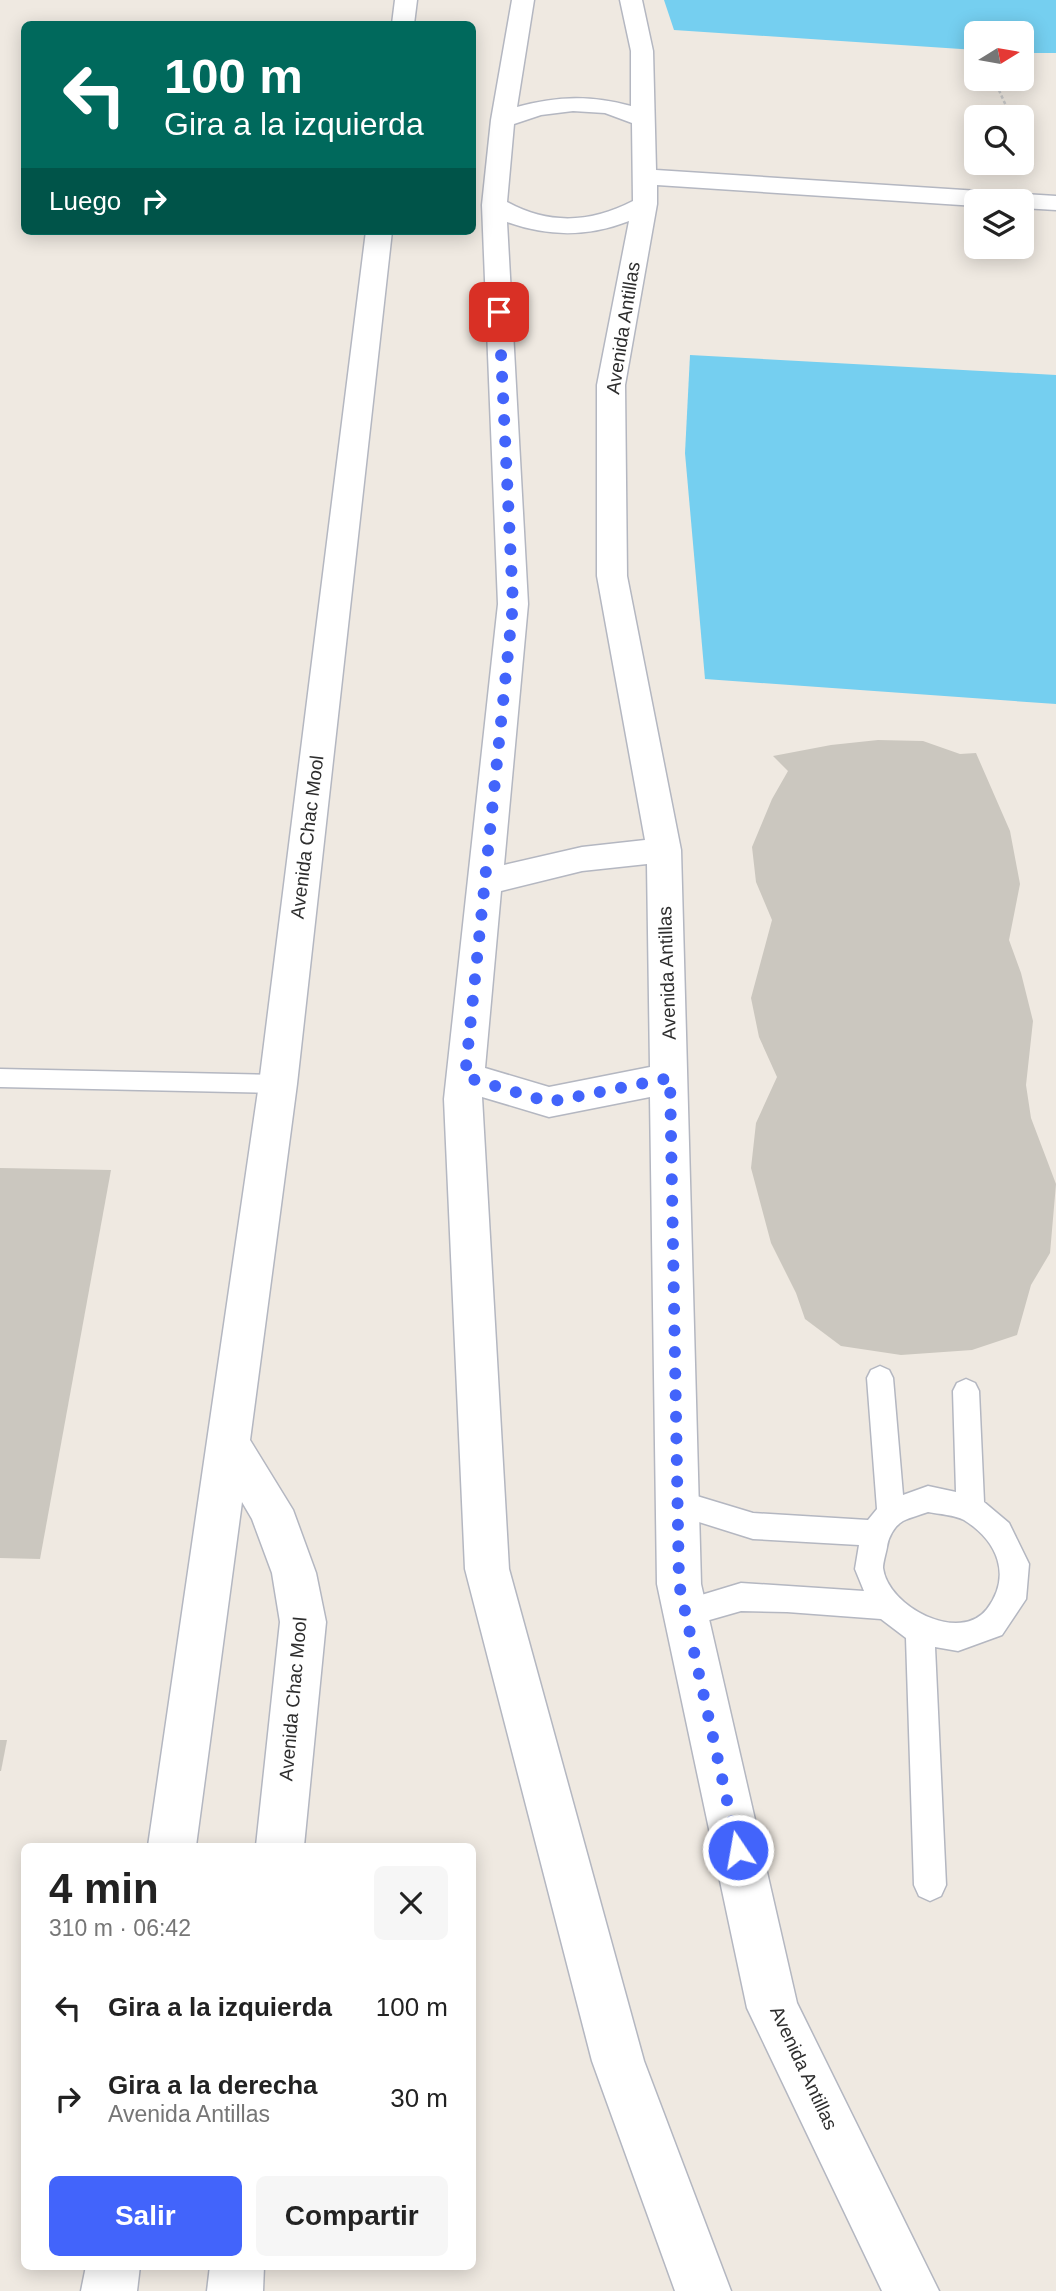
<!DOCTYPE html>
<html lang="es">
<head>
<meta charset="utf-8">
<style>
	body { margin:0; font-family:Helvetica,sans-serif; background:#f6f6f6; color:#222; height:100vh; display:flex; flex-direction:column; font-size:26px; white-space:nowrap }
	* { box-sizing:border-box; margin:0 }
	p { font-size:23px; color:#767676 }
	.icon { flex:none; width:38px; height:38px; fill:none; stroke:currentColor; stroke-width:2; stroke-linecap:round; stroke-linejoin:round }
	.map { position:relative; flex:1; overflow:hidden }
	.sheet { position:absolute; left:21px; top:1843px; width:455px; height:427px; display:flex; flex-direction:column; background:#fff; border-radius:10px; box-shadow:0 4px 18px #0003 }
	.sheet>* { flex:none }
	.banner { position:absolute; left:21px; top:21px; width:455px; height:214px; border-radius:10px; box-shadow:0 4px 18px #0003; background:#00695c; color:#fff; overflow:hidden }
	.needle { width:46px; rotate:79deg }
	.controls { position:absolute; left:964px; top:21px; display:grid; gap:14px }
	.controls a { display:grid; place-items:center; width:70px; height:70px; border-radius:10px; background:#fff; box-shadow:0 4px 18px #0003; font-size:35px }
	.pin { position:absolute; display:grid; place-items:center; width:60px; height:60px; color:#fff; margin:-30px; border-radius:14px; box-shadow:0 4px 10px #0006 }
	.me { position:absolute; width:77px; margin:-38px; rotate:348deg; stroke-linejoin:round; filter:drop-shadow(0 0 5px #0008) }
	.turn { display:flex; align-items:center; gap:24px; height:147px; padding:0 28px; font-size:32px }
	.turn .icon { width:91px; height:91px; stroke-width:2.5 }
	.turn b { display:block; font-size:49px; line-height:60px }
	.then { display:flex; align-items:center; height:66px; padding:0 28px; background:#0003; gap:14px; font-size:26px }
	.round { display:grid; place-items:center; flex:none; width:74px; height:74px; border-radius:10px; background:#f6f6f6 }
	.summary { display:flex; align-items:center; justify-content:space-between; height:119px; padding:0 28px }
	h1 { font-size:42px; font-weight:800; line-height:52px }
	.primary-button { display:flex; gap:14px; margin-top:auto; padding:14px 28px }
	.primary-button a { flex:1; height:80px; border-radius:10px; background:#4264fb; color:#fff; font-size:28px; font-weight:800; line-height:80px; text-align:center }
	.primary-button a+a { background:#f6f6f6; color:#222 }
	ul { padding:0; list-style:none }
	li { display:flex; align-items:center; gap:21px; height:91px; padding:0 28px }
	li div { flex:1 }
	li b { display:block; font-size:26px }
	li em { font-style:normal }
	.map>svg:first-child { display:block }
	.water { fill:#75cff0 }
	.building { fill:#cbc7bf }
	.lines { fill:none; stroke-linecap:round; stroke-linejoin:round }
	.lane-casing { stroke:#b4b7c1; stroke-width:3 }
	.street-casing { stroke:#b4b7c1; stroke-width:3 }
	.secondary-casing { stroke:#b4b7c1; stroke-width:3 }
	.path { stroke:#c9c9c9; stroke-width:2.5; stroke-dasharray:3.5 2.5; stroke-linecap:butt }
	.lane { fill:#fff; fill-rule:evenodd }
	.street { fill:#fff; fill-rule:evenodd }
	.secondary { fill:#fff; fill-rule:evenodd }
	.route { stroke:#4264fb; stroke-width:12; stroke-dasharray:0 21.6 }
	.labels { text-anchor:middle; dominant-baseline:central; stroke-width:5; stroke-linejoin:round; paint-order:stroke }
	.street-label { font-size:19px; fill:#2e2e2e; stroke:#fff }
</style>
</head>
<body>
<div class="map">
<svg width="1056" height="2291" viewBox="0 0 1056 2291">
	<rect width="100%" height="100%" fill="#efe9e1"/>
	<g class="water">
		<path d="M664,0H1056V53H1022V33H976V50L674,30Z"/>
		<path d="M690,355L1056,375V704L705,679L685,453Z"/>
	</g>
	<g class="building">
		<path d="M878,740L923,741L960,754L976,753L1010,831L1020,884L1009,940L1021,973L1033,1021L1026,1085L1031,1118L1056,1184L1050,1253L1031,1285L1017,1335L972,1350L901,1355L841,1346L805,1319L796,1293L771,1243L751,1168L756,1123L777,1077L759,1037L751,998L772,920L756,882L752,847L772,799L788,771L773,756L831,745Z"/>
		<path d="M0,1168L111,1170L40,1559L0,1558Z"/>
		<path d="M0,1740H7L1,1771H0Z"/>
	</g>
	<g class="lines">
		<defs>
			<g id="lane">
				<path d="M0,1069L278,1075L286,1077L290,1084L286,1091L278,1093L0,1087Z"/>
				<path d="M880,1366L889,1370L893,1378L903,1495L928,1486L956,1492L953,1391L957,1383L966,1379L975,1383L979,1391L984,1502L1009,1523L1029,1564L1026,1599L1002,1635L958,1651L935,1647L946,1885L941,1896L930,1901L919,1896L914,1885L906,1638L881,1619L787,1612L741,1611L685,1627L675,1623L671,1613L675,1603L741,1583L864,1591L855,1569L859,1545L753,1539L667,1512L663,1503L667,1494L677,1490L753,1513L868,1520L877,1509L867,1378L871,1370ZM928,1512C939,1514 955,1515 964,1520C998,1541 1012,1576 987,1609C960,1644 888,1607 883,1568C883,1562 886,1553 887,1547C888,1538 894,1526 903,1521C911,1517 920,1515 928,1512Z"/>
			</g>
			<path id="street" d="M512,0H534L517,107C557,96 591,95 631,106V51L620,0H642L653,51L656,170L1056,196V210L1022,208V201H976V206L657,185V204L625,385L627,576L681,850L701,1584L797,2003L939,2291H882L747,2008L657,1584L650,1097L549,1117L482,1097L509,1569L644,2061L731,2291H675L592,2061L465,1569L444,1099L498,604L482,205L491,120ZM573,111L605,113L632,123L633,201C590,223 549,225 507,202L514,124L541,115ZM629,221L597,385V576L645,840L582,847L504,865L528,604L507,222C549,237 588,237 629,221ZM647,864L650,1067L549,1087L485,1068L501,891L582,871Z"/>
			<g id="secondary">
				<path d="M395,0H417L414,24H392Z"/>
				<path d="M366,231H392L297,1084L250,1440L293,1510L316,1573L326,1622L304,1846H256L280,1622L272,1573L252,1519L242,1502L196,1846H148L259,1084Z"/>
				<path d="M86,2266H140L137,2291H81Z"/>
				<path d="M210,2266H264L263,2291H207Z"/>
			</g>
		</defs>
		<use href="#lane" class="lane-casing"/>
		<use href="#street" class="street-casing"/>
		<use href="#secondary" class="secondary-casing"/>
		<g class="path">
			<path d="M994,79L1011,117"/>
			<path d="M1022,141L1034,168"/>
		</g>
		<use href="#lane" class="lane"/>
		<use href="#street" class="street"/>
		<use href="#secondary" class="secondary"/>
	</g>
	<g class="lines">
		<path class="route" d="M499,312L513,604L465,1077L549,1102L670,1078L679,1584L738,1850"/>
	</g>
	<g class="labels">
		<g class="street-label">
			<text transform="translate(623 328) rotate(-81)">Avenida Antillas</text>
			<text transform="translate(307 837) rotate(-83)">Avenida Chac Mool</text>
			<text transform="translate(667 973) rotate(-92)">Avenida Antillas</text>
			<text transform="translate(293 1699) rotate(-85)">Avenida Chac Mool</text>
			<text transform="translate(804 2068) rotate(65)">Avenida Antillas</text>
		</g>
	</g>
</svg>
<div class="controls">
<a><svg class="needle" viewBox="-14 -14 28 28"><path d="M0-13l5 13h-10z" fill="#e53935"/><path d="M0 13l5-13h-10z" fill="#767676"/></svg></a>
<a><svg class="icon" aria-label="search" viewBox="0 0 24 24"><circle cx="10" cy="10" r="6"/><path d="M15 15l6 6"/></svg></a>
<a><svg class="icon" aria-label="layers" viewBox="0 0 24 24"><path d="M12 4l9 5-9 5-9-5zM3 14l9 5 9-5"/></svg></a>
</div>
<div class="pin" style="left:499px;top:312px;background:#d93025"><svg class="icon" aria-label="arrive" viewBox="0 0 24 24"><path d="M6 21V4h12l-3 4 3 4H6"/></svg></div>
<svg class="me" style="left:738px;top:1850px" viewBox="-20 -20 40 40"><circle r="17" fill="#4264fb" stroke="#fff" stroke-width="3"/><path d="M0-11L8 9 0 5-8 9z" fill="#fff"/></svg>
<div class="banner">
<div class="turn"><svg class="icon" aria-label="left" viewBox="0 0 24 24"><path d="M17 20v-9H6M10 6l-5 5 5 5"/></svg><div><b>100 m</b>Gira a la izquierda</div></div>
<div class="then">Luego<svg class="icon" aria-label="right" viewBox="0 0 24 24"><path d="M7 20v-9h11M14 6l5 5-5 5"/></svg></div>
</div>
<section class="sheet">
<div class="summary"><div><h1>4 min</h1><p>310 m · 06:42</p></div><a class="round"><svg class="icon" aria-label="close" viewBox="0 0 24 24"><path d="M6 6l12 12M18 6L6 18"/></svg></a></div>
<ul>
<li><svg class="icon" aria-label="left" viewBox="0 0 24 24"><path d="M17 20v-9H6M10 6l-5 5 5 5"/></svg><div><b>Gira a la izquierda</b></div><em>100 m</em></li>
<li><svg class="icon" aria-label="right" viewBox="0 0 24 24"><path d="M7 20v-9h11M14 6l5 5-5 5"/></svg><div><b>Gira a la derecha</b><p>Avenida Antillas</p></div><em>30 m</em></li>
</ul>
<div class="primary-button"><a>Salir</a><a>Compartir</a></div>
</section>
</div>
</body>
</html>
